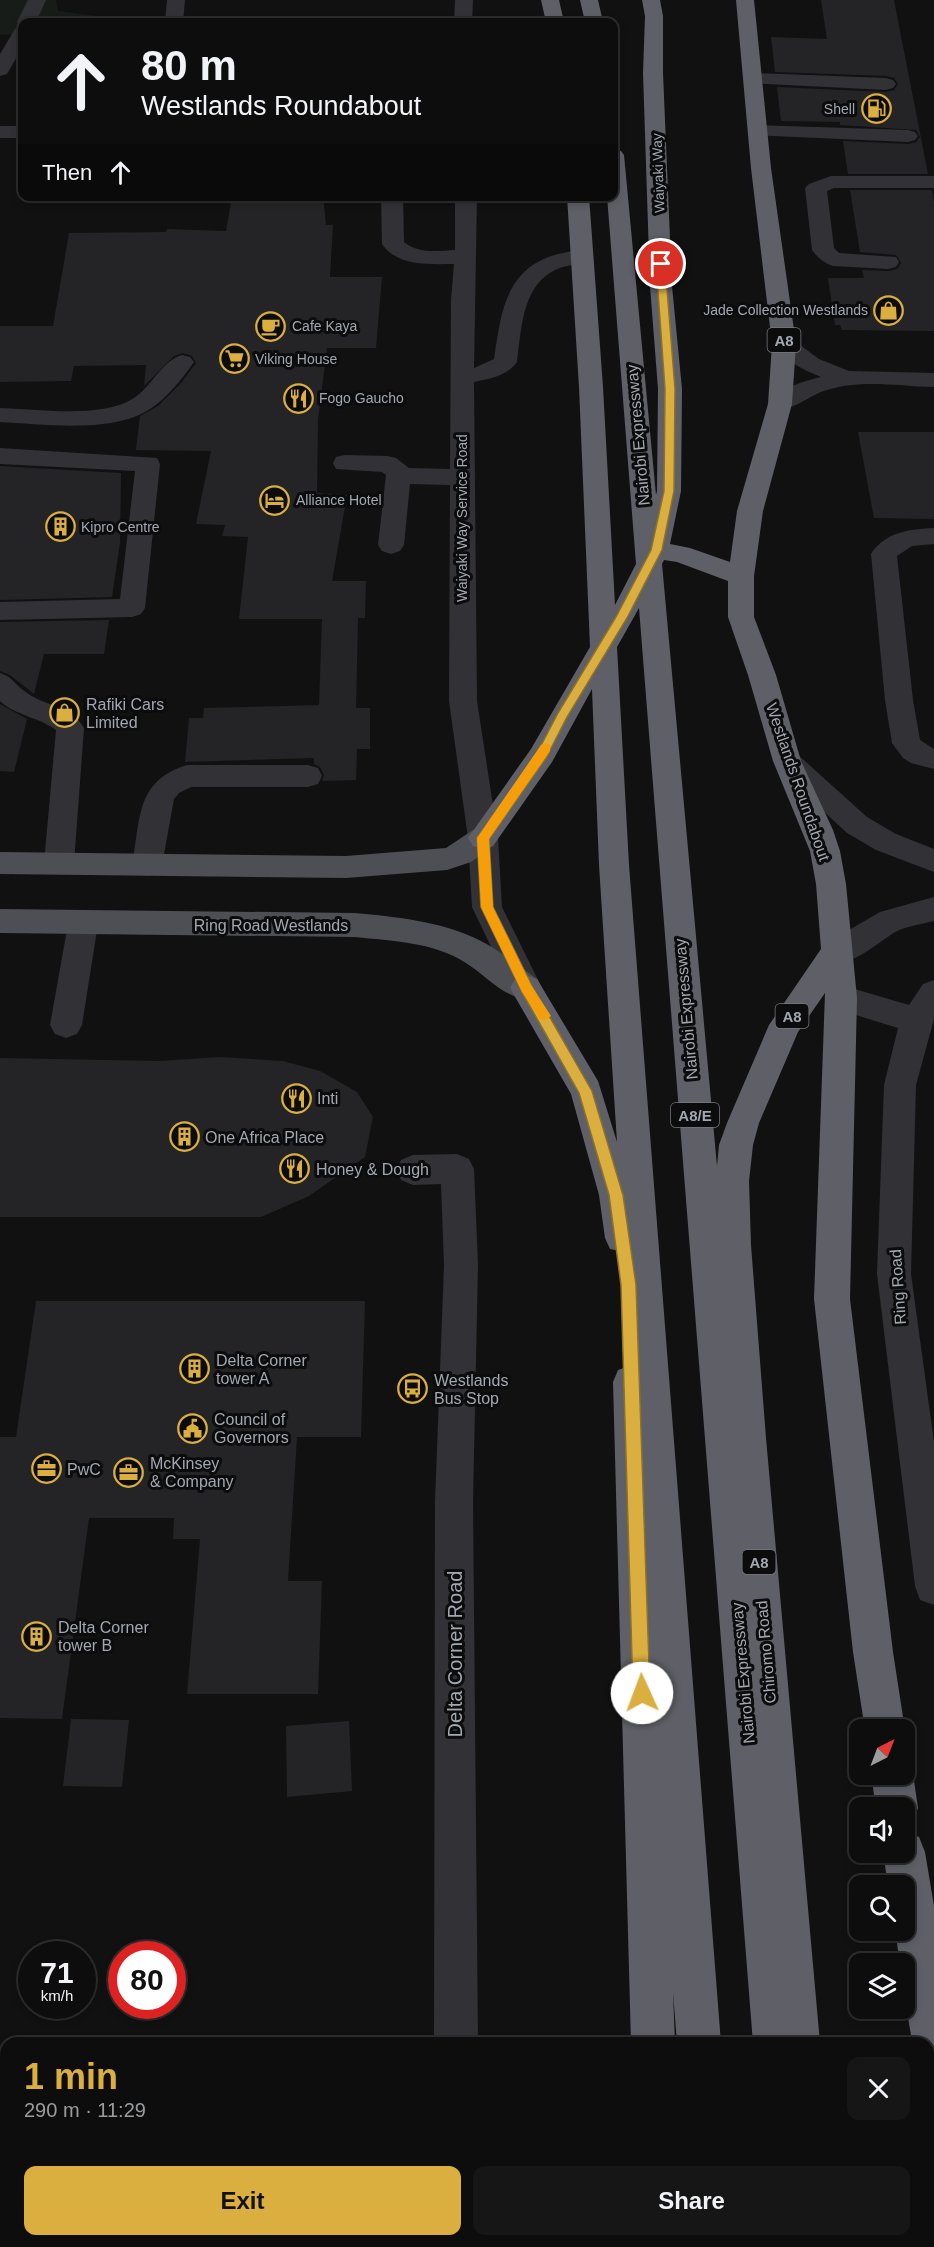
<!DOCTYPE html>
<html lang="en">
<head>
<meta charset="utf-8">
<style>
	body { margin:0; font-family:Helvetica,sans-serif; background:#161617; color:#f1f3f6; height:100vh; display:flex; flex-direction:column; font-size:22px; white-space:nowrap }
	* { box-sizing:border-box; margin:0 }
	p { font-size:20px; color:#9a9c9e }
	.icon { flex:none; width:33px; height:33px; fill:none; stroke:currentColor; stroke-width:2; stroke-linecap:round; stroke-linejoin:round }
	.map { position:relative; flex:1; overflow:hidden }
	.sheet { position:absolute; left:0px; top:2037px; width:934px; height:210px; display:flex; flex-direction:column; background:#0d0d0e; border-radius:18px 18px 0 0; box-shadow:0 3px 9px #0003,0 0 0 2px #2d2d2e }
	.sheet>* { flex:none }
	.guide { position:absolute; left:18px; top:18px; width:600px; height:183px; border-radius:12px; box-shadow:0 3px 9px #0003,0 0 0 2px #2d2d2e; background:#0d0d0e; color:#f1f3f6; overflow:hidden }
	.needle { width:39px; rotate:42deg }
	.controls { position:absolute; left:849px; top:1719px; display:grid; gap:12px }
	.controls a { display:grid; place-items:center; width:66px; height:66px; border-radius:12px; background:#0d0d0e; box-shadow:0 3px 9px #0003,0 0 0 2px #2d2d2e; font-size:30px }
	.speed { position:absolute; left:18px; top:1941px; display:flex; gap:12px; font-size:30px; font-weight:700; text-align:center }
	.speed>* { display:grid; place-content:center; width:78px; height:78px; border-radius:50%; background:#0d0d0e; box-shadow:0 3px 9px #0003,0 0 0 2px #2d2d2e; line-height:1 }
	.speed small { font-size:15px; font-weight:400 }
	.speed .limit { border:9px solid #d22; background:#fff; color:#111 }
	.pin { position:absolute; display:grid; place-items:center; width:51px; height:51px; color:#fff; margin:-26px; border:3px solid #fff; border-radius:50%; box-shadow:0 2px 6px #0007 }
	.me { position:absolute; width:66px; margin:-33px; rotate:358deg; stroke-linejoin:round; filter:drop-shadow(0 0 4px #0008) }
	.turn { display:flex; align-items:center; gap:21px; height:126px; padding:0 24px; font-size:27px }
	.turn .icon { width:78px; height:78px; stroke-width:2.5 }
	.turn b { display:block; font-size:42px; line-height:51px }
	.then { display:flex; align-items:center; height:57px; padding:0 24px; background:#0003; gap:12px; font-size:22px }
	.round { display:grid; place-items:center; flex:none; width:63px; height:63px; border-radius:12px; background:#161617 }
	.summary { display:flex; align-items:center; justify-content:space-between; height:102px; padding:0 24px }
	h1 { font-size:36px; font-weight:800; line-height:45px; color:#dbaf3f }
	.cta { display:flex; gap:12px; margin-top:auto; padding:12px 24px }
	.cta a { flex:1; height:69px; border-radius:12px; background:#dbaf3f; color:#111; font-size:24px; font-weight:800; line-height:69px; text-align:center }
	.cta a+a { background:#161617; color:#f1f3f6 }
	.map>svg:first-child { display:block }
	.green { fill:#171c18 }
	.building { fill:#242426 }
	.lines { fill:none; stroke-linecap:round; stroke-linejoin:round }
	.minor { fill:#323236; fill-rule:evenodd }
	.major { fill:#4e4f55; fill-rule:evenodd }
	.highway { fill:#5f6067; fill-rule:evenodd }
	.route { fill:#dbaf3f; stroke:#8e7229; stroke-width:1.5 }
	.slow { fill:#f59e0b }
	.labels { text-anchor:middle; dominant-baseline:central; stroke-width:6; stroke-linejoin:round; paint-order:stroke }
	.far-poi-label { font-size:14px; fill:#a3a7b1; stroke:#0c0c0d; text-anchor:start }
	.far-street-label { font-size:14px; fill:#a3a7b1; stroke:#0c0c0d }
	.shield { fill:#0c0c0d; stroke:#767880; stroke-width:1.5 }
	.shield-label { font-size:15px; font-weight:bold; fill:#a3a7b1 }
	.street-label { font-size:16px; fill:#a3a7b1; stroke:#0c0c0d }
	.poi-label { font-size:16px; fill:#a3a7b1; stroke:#0c0c0d; text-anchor:start }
	.near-street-label { font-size:20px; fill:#a3a7b1; stroke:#0c0c0d }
</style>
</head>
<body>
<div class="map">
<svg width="934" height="2247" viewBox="0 0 934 2247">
	<rect width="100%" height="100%" fill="#111112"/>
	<path class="green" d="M0,0H56L58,11L119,19L105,22H22V34L0,35Z"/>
	<g class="building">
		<path d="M821,0H894L928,174H848L843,141L909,144L916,142L920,137L916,130L840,125V122L781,121L777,87L886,92L894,90L898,84L894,78L886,76L775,72L771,37L827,39Z"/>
		<path d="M850,190H932L934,202V331L842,330L840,325H835L828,278H864L862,270L889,271L897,269L901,263L896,255L860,252Z"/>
		<path d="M232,196H323L326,225H333L330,277H382L376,348H327L318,420L317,493L347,495L332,581H366L365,618H358L356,708H370V749H357L356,780L322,781L324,775L320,767L314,764V758L185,762L189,718H203L204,708L319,705L322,619H239L248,537L222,536L225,525L196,524L211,451L136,450L140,416L158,406L181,383L196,363L192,356L183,353L174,356L144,386L146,365L74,366L71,381L0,382V326H53L69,233L166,232L167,229L226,231Z"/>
		<path d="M858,432H934V519L874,518Z"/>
		<path d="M0,466L121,473L120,542L112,597L0,600Z"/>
		<path d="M109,620L104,654H44L34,694L10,675L0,671V622Z"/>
		<path d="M0,704L27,719L14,772L0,771Z"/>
		<path d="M220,1057L283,1061L320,1071L357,1092L373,1117L365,1157L309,1196L261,1217H0V1058L159,1061Z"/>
		<path d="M36,1301H365L361,1437H297L288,1581H322L318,1694H187L200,1539H173L174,1518H89L62,1719L0,1718V1437H16Z"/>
		<path d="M71,1719L129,1720L122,1787L63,1786Z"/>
		<path d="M349,1721L352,1791L287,1797L286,1726Z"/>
	</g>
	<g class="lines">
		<g class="minor">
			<path d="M28,0H46L36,22H22V27L17,22Z"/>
			<path d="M167,0H185L183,22H165Z"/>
			<path d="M455,0H473L472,22H454Z"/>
			<path d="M22,27V48L7,74L0,76V54L15,29Z"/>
			<path d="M754,73L886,78L893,80L896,84L893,88L886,90L747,83L744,79L747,75Z"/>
			<path d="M758,125L908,130L915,132L918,136L915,140L908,142L751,135L748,131L751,127Z"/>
			<rect x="0" y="126" width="22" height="12"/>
			<path d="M831,176H934V188H834L827,191L834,248L839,253L896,257L899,262L896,267L888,269L833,266C824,263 818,258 812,250L805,188L809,184Z"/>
			<path d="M381,196H403L404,242C418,254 438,251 455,250V196H477L474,368L494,359C501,313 505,268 558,254C569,252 579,248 590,250L593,255C587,264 573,264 563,267C522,280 522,326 517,362C507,376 489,379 474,382L477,701L498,838L502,907L542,988L537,997L526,1001L515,997L472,907L468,838L449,701L450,485L410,484L404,545L400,551L391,554L382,551L378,545L386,475L382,472L336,469L333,463L336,457L345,455L387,456L396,458L409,468L450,469L451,300L454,264C430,264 398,267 382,244Z"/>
			<path d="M784,337L792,339L819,359L849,371L934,373V387C900,386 860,379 827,390C808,395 791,414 772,409L768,404C778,389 804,381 821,377C804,370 783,360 772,344L776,339Z"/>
			<path d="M182,355L190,357L194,362C182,379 167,398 150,409C112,434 43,424 0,422V408C37,409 103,419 134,398C151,387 163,360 182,355Z"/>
			<path d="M0,448L157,458L160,464L145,608L141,614L132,617L0,620V602L120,599L135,471L0,464Z"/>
			<path d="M934,528V544L912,546L897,556L913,700L920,740L934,749V769L911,763L903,758L892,743L885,700L871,554C885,532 910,529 934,528Z"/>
			<path d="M0,673C13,677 16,686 27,693C47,707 71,705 84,728L74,863L69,871L59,874L49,871L44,863L56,730C39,717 16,716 0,701Z"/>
			<path d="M787,751L797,754L867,817L896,834L934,849V872L876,850L847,833L777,768L773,761L777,754Z"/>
			<path d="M187,765H308L318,768L322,776L318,784L308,787H191L179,793L174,799L162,865L158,873L147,876L136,873L132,865C141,819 135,781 187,765Z"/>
			<path d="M934,897V921C922,924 908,926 897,931C876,943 850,970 825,962L821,953L825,944L880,912Z"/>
			<path d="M83,912L94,915L98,924L82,1025L77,1034L66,1038L55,1034L50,1025L68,924L72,915Z"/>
			<path d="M934,980V1019L916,1085L911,1274L934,1442V1605L920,1600L915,1586L877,1274L884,1085L898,1028L830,1007L825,998L830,989L841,985L909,1005L923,984Z"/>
			<path d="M457,1154L469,1159L474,1169L478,1265L473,1502L478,2043H434L435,1502L444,1265L441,1184L413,1185L401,1180L396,1170L401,1160L413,1155Z"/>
			<rect x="431" y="2241" width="48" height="6"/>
		</g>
		<g class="major">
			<path d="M483,827L493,830L498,838L493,846L471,862L447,870L346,878L0,874V852L346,856L446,848L473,830Z"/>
			<path d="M0,909L355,913C397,917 440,921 479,940C500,950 518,966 537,979L542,988L537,997C511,1006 487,976 466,963C434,942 392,941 355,937L0,933Z"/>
		</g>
		<g class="highway">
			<path d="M541,0H559L564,22H546Z"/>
			<path d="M580,0H598L603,22H585Z"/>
			<path d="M642,0H660L663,16V73L672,286L682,389L681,491L670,544L690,548L730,562L737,511L768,404L772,344L751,168L736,0H754L771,168L796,344L792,404L763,511L754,576V617L776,675L801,761L833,830L840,851L846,884L857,998L850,1299L893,1652L905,1730L904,1732V1730H865L853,1652L814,1299L825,993L798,1032L759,1123L753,1145L749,1181L751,1245L766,1438L820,2043H753L639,608L617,647L629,865L721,2043H677L673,1992L675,2043H631L613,1382L618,1370L632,1365L625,1252L610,1249L605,1238L599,1195L571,1094L510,988L515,979L526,975L537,979L598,1081L617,1142L599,865L592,689L552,762L493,846L483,849L473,846L468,838L531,749L590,647L579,387L567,196H589L603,387L615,605L636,564L607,196H614V149L621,151L624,155L656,495L657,491L658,389L650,286L643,73L645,16ZM664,560L677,562L728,581V617L748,675L773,761L810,851L816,884L821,949L769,1025L727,1123L719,1145L717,1166L662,564Z"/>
			<path d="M904,1759L913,1774L918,1808L912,1823L904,1826V1808H876L871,1774H904Z"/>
			<path d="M904,1831L919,1837L925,1852L934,1906V2063L928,2061V2043H913L912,2041L904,1994V1964H900L895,1930H904V1886H888L883,1852H904Z"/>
			<rect x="637" y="2241" width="48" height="6"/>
			<rect x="688" y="2241" width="48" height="6"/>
			<rect x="791" y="2241" width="48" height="6"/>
		</g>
	</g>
	<path class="route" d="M661,261L665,264L675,389L674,491L662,550L627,618L567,717L546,758L489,839L493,907L532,986L592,1091L623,1195L636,1285L650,1693L647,1698L642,1701L636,1698L633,1693L621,1285L609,1195L579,1093L522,992L481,907L477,838L537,753L558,713L616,617L651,550L664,491L665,389L656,264Z"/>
	<path class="slow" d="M546,743L550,745V751L489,839L493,907L531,985L551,1016L544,1021L540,1019L522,992L481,907L477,838L541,745Z"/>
	<defs>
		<symbol id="fuel-ring" viewBox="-11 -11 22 22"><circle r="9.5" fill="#0c0c0d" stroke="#dbaf3f" stroke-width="1.5"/><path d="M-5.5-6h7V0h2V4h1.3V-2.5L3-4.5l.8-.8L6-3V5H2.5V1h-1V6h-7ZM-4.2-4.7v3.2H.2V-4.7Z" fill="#dbaf3f"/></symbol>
		<symbol id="shop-ring" viewBox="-11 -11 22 22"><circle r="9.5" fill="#0c0c0d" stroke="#dbaf3f" stroke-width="1.5"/><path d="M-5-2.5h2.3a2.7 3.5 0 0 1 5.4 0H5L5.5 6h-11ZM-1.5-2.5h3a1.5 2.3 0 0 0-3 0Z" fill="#dbaf3f"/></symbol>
		<symbol id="cafe-ring" viewBox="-11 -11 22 22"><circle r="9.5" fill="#0c0c0d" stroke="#dbaf3f" stroke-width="1.5"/><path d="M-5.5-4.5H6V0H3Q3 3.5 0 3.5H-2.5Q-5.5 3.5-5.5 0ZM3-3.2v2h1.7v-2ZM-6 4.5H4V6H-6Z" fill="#dbaf3f"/></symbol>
		<symbol id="supermarket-ring" viewBox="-11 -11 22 22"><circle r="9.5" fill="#0c0c0d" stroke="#dbaf3f" stroke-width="1.5"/><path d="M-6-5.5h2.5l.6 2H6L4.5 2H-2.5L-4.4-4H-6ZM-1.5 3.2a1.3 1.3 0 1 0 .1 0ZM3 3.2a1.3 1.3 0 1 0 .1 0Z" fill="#dbaf3f"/></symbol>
		<symbol id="restaurant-ring" viewBox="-11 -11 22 22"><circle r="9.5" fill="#0c0c0d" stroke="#dbaf3f" stroke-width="1.5"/><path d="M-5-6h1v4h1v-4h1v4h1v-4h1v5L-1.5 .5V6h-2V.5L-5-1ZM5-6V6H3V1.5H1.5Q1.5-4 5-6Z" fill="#dbaf3f"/></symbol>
		<symbol id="hotel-ring" viewBox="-11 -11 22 22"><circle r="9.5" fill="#0c0c0d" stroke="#dbaf3f" stroke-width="1.5"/><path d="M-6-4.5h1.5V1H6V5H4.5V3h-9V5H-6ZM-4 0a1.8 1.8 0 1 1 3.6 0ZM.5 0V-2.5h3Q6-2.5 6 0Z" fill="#dbaf3f"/></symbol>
		<symbol id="building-ring" viewBox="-11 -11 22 22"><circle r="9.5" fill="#0c0c0d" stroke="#dbaf3f" stroke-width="1.5"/><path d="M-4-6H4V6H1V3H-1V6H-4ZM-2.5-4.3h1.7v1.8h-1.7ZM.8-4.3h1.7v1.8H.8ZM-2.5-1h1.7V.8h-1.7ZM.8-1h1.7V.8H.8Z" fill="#dbaf3f"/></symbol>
		<symbol id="bus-ring" viewBox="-11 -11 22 22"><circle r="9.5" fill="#0c0c0d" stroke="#dbaf3f" stroke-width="1.5"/><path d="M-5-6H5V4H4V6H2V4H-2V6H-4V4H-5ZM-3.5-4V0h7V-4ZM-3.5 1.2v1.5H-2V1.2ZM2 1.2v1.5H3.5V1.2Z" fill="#dbaf3f"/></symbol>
		<symbol id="civic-ring" viewBox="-11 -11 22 22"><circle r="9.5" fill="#0c0c0d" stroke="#dbaf3f" stroke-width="1.5"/><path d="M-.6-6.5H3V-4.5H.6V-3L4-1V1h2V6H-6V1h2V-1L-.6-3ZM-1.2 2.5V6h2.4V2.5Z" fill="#dbaf3f"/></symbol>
		<symbol id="office-ring" viewBox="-11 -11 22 22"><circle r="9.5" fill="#0c0c0d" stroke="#dbaf3f" stroke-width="1.5"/><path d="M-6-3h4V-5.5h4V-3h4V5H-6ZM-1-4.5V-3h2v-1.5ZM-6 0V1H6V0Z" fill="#dbaf3f"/></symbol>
	</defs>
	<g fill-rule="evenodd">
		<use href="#fuel-ring" x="860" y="92" width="33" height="33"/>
		<use href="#shop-ring" x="872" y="294" width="33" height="33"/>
		<use href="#cafe-ring" x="254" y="310" width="33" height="33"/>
		<use href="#supermarket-ring" x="218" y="342" width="33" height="33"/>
		<use href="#restaurant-ring" x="282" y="382" width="33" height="33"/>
		<use href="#hotel-ring" x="258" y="484" width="33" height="33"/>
		<use href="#building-ring" x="44" y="510" width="33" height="33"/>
		<use href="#shop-ring" x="48" y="696" width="33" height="33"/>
		<use href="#restaurant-ring" x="280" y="1082" width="33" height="33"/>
		<use href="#building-ring" x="168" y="1120" width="33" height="33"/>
		<use href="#restaurant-ring" x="278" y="1152" width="33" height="33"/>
		<use href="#building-ring" x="178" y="1352" width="33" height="33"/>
		<use href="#bus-ring" x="396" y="1372" width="33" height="33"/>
		<use href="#civic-ring" x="176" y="1412" width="33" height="33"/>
		<use href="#office-ring" x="30" y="1452" width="33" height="33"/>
		<use href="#office-ring" x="112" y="1456" width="33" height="33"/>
		<use href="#building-ring" x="20" y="1620" width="33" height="33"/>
	</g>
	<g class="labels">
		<g class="far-poi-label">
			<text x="855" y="109" text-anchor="end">Shell</text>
			<text x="868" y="310" text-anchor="end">Jade Collection Westlands</text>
			<text x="292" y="326">Cafe Kaya</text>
			<text x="255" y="359">Viking House</text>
			<text x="319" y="398">Fogo Gaucho</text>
			<text x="296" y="500">Alliance Hotel</text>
			<text x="81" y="527">Kipro Centre</text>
		</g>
		<g class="far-street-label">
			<text transform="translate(658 173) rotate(-92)">Waiyaki Way</text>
			<text transform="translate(462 518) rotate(-90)">Waiyaki Way Service Road</text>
		</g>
		<g class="shield">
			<rect x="767.5" y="328" width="33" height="24" rx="4.5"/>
			<rect x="775.5" y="1004" width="33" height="24" rx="4.5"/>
			<rect x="671" y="1103" width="48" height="24" rx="4.5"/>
			<rect x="742.5" y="1550" width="33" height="24" rx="4.5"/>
		</g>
		<g class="shield-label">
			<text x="784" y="340">A8</text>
			<text x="792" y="1016">A8</text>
			<text x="695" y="1115">A8/E</text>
			<text x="759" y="1562">A8</text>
		</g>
		<g class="street-label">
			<text transform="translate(638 435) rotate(-95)">Nairobi Expressway</text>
			<text transform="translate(798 782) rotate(71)">Westlands Roundabout</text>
			<text x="271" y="925">Ring Road Westlands</text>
			<text transform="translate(686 1009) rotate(-95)">Nairobi Expressway</text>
			<text transform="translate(898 1287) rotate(-94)">Ring Road</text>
			<text transform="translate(766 1652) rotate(-95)">Chiromo Road</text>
			<text transform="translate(743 1673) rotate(-95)">Nairobi Expressway</text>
		</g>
		<g class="poi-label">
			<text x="86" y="704">Rafiki Cars<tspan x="86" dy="18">Limited</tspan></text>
			<text x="317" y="1098">Inti</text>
			<text x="205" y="1137">One Africa Place</text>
			<text x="316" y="1169">Honey &amp; Dough</text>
			<text x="216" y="1360">Delta Corner<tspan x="216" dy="18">tower A</tspan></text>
			<text x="434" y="1380">Westlands<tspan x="434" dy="18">Bus Stop</tspan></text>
			<text x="214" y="1419">Council of<tspan x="214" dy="18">Governors</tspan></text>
			<text x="150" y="1463">McKinsey<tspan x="150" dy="18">&amp; Company</tspan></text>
			<text x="67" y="1469">PwC</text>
			<text x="58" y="1627">Delta Corner<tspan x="58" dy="18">tower B</tspan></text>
		</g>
		<g class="near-street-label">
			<text transform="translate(455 1654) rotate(-90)">Delta Corner Road</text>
		</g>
	</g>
</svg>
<div class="controls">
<a><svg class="needle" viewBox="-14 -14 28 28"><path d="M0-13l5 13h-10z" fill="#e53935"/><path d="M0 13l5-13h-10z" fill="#9a9c9e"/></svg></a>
<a><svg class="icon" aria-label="sound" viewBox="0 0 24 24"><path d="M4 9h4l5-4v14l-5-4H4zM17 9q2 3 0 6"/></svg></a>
<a><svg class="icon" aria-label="search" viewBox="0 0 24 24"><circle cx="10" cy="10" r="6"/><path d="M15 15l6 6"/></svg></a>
<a><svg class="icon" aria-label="layers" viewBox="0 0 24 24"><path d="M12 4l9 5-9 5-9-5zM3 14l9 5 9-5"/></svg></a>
</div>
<div class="speed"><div>71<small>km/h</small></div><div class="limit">80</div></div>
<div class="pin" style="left:661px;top:264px;background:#d93025"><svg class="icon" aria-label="arrive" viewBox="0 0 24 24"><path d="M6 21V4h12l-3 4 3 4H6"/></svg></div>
<svg class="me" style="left:642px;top:1693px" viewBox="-20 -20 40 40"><circle r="19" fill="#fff"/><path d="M0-13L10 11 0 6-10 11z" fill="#dbaf3f"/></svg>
<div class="guide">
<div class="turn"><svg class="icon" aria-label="ahead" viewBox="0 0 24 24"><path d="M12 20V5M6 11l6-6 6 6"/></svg><div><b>80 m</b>Westlands Roundabout</div></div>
<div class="then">Then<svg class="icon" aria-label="ahead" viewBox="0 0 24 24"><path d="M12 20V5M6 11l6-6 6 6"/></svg></div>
</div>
<section class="sheet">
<div class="summary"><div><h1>1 min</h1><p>290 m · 11:29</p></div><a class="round"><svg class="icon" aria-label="close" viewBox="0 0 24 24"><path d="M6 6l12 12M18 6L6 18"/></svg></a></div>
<div class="cta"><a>Exit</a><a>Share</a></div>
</section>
</div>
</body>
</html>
